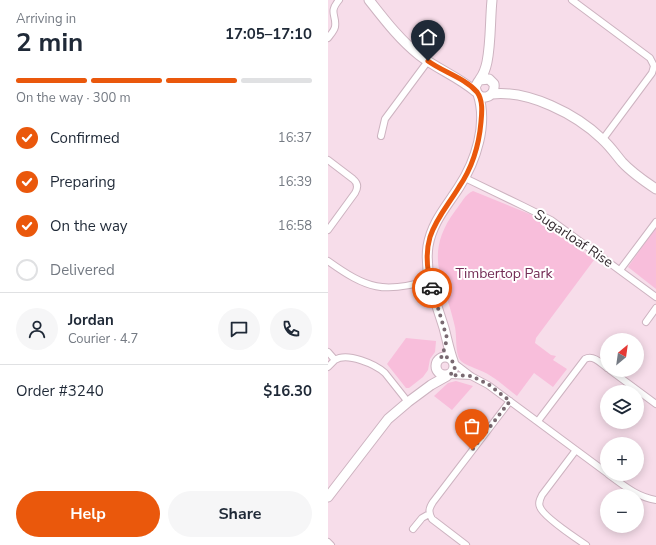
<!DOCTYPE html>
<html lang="en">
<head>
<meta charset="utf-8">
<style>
	:root { --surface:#fff; --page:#f6f6f7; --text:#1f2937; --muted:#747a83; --line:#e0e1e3; --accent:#ea580c }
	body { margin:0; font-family:"Nunito Sans",sans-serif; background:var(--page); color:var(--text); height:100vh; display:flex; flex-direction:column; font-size:15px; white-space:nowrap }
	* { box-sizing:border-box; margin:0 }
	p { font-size:13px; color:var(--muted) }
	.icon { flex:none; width:22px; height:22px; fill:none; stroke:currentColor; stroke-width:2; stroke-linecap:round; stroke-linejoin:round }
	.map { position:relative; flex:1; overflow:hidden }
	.side { display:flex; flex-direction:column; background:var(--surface); width:328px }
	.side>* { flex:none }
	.needle { width:26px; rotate:29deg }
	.buttons { position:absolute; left:272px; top:333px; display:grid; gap:8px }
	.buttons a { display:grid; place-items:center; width:44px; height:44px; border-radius:50%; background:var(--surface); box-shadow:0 2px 10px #0003; font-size:20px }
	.pin { position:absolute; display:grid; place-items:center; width:34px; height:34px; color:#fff; margin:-41px -17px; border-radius:50% 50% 50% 0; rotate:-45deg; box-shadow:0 0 4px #0007 }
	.pin .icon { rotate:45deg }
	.courier { position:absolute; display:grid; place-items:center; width:40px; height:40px; margin:-20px; border:3px solid #ea580c; border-radius:50%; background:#fff; color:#222; box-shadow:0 1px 5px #0007 }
	.headline em { font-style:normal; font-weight:700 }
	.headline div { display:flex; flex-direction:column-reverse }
	.headline { display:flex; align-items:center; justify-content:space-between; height:68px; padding:0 16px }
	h1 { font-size:26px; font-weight:700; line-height:30px }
	.bar { display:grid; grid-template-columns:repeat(4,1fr); gap:6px 4px; align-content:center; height:48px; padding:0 16px }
	.bar i { height:5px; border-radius:3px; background:var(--line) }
	.bar .on { background:var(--accent) }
	.bar p { grid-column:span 4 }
	.line { display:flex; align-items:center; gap:10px; padding:0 16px; border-top:1px solid var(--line) }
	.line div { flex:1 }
	.round { display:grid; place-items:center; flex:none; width:42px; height:42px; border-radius:21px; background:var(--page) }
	ol { padding:0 16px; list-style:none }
	li { display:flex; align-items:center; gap:12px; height:44px }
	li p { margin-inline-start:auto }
	li .icon { padding:4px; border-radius:50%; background:var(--accent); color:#fff; stroke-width:4 }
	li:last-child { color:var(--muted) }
	li i { width:22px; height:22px; border:2px solid var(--line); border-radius:50% }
	.primary-button { display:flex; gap:8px; margin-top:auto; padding:8px 16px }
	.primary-button a { flex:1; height:46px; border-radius:24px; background:var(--accent); color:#fff; font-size:16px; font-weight:700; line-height:46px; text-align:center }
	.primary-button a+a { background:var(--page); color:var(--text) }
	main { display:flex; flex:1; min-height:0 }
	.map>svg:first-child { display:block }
	.green { fill:#f8bedb }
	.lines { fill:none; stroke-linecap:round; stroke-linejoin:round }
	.street-casing { stroke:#cdb3c0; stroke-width:8 }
	.secondary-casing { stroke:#cdb3c0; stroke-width:11 }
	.street { stroke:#fff; stroke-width:6 }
	.secondary { stroke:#fff; stroke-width:9 }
	.done { stroke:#796971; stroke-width:4; stroke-dasharray:0 7.2 }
	.route { stroke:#ea580c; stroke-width:5 }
	.labels { text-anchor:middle; stroke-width:4; stroke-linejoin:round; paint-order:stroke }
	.street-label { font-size:14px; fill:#352b30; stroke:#fff }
	.park-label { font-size:14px; fill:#732c55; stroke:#fff }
</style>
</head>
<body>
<main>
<section class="side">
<div class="headline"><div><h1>2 min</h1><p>Arriving in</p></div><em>17:05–17:10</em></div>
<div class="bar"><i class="on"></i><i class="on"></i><i class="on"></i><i></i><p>On the way · 300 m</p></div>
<ol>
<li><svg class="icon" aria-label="check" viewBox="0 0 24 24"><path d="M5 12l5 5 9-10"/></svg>Confirmed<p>16:37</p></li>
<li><svg class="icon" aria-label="check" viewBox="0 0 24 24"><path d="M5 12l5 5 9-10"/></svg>Preparing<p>16:39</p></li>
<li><svg class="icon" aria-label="check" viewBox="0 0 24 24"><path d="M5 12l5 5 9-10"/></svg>On the way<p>16:58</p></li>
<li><i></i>Delivered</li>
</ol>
<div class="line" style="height:72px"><a class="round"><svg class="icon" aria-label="person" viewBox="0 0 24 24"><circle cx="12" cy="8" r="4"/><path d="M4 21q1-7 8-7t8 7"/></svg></a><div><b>Jordan</b><p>Courier · 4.7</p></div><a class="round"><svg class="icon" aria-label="chat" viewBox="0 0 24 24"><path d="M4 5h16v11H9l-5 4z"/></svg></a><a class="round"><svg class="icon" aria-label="phone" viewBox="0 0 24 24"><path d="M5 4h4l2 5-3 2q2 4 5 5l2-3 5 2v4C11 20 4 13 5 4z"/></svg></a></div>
<div class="line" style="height:52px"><div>Order #3240</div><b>$16.30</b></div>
<div class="primary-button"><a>Help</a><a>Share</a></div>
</section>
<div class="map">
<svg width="328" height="545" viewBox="0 0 328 545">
	<rect width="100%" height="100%" fill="#f7ddea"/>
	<path class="green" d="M145,191l64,26 57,43 -58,78 -1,5 16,12 5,1 -3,4 14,9 -14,18 -19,-14 -17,23c-12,-9 -24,-21 -38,-26 -6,-3 -15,-5 -19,-10 -5,-7 -3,-23 -5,-33 -10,-46 -33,-71 0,-116 6,-7 10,-17 18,-20z
		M328,227v62l-28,-22z
		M78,338l30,3 -1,11 -5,7 -2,11 -5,7 -14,11h-3l-19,-24z
		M128,381l17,5 -21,24 -18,-14 14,-13z"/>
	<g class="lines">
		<g class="street-casing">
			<path id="street" d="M244,0l78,58 4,8 -2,7 -49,66
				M0,38c3,-4 6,-7 7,-11 2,-12 -7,-14 4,-27
				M53,136l4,-17 43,-58
				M0,160l25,19c5,4 5,9 2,14l-27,37
				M137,178l58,28 28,14 105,77
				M0,261c39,28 56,33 102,19
				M292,270l36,-48
				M318,322l10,-14
				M0,352l7,8c12,-8 40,4 50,13l23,29
				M126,363l17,13 17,9 119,88
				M0,367l7,-7
				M282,370l46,34
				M122,375l21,1
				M210,421l47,-62c8,-4 15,3 22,9
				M248,450l-34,45c-2,4 -4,8 -2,12 3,9 37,32 46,38
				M280,474c15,11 29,23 48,26
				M85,529l9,-11 7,-4
				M0,542l3,3
				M138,545l-34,-26c-4,-7 -3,-11 1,-17l77,-101"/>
		</g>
		<g class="secondary-casing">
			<path id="secondary" d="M41,0c15,19 30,39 50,55 18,14 40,22 57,37
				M152,80l9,-1 5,5c2,14 -15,18 -18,6 -2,-5 2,-7 4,-11 3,-4 6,-12 7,-17 4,-20 3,-42 5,-62
				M164,94c37,-4 84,20 110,45 8,7 14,16 20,23 10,11 22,19 34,27
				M108 366a9 9 0 1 1 18 0a9 9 0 1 1-18 0Z
				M125,361c-4,-11 -6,-22 -9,-33 -8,-26 -20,-54 -16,-82 4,-24 19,-40 31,-59 17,-26 29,-63 19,-93
				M0,497l60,-78 20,-17 23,-17 16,-9"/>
		</g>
		<use href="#street" class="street"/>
		<use href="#secondary" class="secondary"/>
	</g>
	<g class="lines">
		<path class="done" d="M104,288l15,50 -2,9 -4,11 5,-1 5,2 4,7 -1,5 -4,4 21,1 17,8 22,17 -38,49"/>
		<path class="route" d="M100,61c15,11 37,17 49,31 6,8 5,20 4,30 -2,23 -9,46 -22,65 -10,17 -23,31 -29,50 -5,17 -3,34 2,51"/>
	</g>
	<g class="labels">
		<g class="street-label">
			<text transform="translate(246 238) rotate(34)" y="5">Sugarloaf Rise</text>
		</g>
		<g class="park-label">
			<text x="176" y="278">Timbertop Park</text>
		</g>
	</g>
</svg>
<div class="buttons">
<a><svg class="needle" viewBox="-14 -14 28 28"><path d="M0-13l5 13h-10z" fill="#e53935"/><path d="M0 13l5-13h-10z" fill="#747a83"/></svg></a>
<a><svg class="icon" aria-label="layers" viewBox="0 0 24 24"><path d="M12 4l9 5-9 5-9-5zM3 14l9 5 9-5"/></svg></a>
<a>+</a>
<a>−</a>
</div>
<div class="pin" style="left:144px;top:450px;background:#ea580c"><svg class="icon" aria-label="bag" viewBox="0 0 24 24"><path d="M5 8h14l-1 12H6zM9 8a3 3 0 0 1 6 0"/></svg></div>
<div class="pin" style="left:100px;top:61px;background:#1f2937"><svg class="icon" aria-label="home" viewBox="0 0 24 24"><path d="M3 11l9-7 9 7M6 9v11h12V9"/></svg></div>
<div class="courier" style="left:104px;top:288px"><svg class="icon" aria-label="car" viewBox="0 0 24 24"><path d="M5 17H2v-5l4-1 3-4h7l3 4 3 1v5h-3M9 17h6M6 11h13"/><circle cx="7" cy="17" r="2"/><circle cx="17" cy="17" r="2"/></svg></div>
</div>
</main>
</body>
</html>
